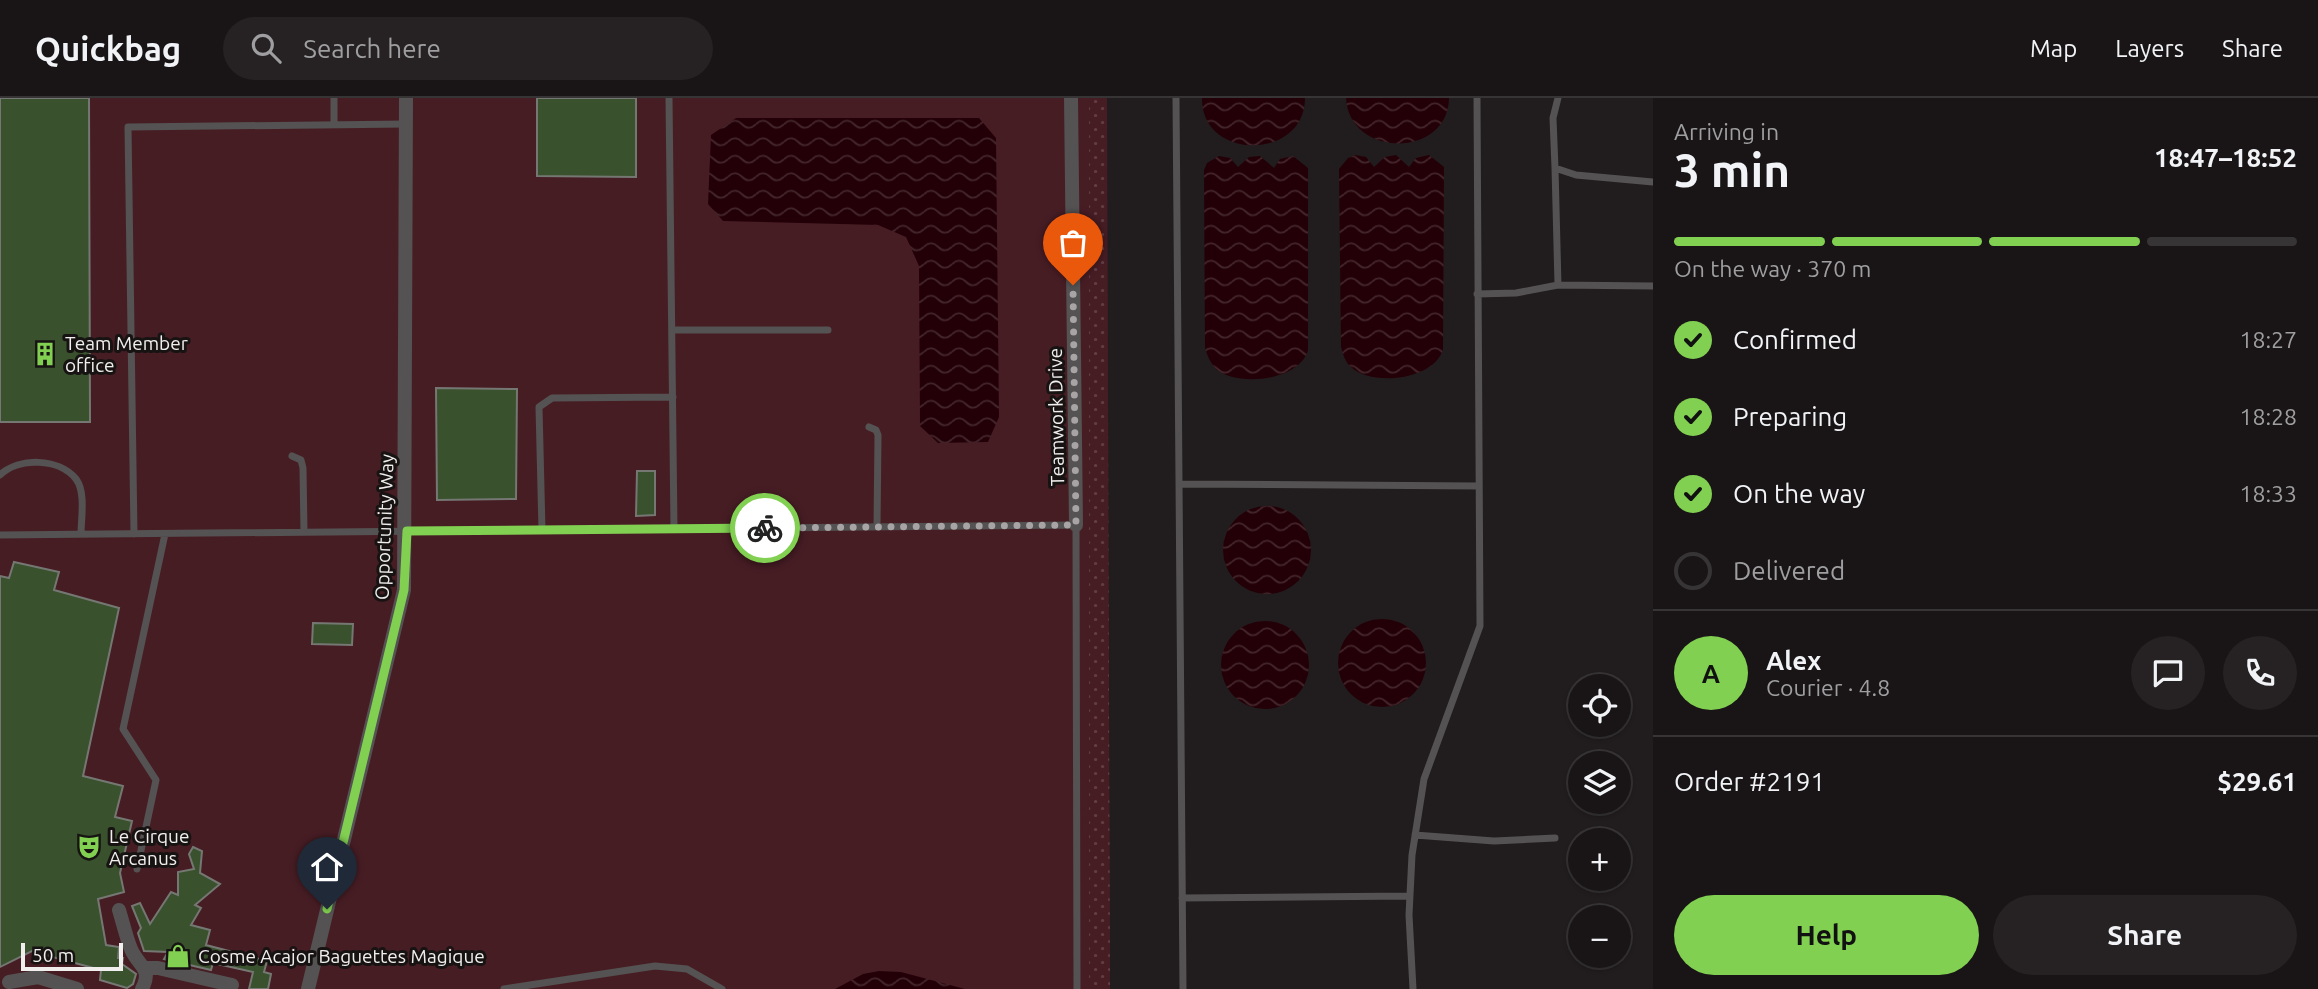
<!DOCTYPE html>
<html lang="en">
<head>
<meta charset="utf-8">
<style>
	:root { --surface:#191516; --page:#262223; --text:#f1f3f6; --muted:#9f9fa1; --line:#373435; --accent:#81d051 }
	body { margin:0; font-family:Ubuntu,sans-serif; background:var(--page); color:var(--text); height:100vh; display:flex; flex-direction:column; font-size:26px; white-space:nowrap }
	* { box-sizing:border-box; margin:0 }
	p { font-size:23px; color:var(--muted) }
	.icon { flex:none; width:38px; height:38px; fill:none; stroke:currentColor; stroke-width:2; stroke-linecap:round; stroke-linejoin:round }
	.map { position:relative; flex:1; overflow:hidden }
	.drawer { display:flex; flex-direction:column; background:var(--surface); width:665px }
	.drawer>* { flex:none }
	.controls { position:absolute; left:1568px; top:576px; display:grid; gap:14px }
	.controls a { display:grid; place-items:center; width:63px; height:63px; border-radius:50%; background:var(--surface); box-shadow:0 2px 5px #0004,0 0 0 2px var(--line); font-size:35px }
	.scale { position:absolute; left:21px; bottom:18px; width:102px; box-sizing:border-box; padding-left:7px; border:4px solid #f1eeee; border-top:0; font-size:19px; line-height:24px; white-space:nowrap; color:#f1eeee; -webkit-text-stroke:5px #171313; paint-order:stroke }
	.pin { position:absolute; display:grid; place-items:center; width:60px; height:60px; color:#fff; margin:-72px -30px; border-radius:50% 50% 50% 0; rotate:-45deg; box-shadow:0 0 7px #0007 }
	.pin .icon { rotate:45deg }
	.courier { position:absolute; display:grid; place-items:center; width:70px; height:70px; margin:-35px; border:5px solid #81d051; border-radius:50%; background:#fff; color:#222; box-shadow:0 2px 9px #0007 }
	.overview em { font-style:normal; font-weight:700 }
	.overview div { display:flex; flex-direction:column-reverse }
	.overview { display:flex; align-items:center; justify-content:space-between; height:119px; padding:0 21px }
	h1 { font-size:46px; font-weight:700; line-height:52px }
	.bar { display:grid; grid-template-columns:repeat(4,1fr); gap:10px 7px; align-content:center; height:84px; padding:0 21px }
	.bar i { height:9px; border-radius:5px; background:var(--line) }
	.bar .current { background:var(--accent) }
	.bar p { grid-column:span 4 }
	.line { display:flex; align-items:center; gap:18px; padding:0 21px; border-top:2px solid var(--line) }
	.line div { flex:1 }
	.round { display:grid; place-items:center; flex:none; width:74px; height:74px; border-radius:37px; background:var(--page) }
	ol { padding:0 21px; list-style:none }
	li { display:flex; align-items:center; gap:21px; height:77px }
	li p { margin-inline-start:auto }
	li .icon { padding:7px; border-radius:50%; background:var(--accent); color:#111; stroke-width:4 }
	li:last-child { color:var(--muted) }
	li i { width:38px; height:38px; border:4px solid var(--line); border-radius:50% }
	.cta { display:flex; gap:14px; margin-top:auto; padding:14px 21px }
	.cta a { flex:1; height:80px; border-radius:42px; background:var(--accent); color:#111; font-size:28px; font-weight:700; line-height:80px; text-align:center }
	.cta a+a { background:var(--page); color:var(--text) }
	header { display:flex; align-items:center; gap:42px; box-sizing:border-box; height:98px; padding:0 35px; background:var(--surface); border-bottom:2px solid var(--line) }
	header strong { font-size:33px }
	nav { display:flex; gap:38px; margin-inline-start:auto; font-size:24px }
	.search { width:490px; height:63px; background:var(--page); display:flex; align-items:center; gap:18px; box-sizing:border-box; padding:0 24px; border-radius:38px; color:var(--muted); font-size:26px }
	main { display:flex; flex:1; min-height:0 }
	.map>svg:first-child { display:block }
	.park { fill:#471d24 }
	.garden { fill:url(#garden-dots) }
	.water { fill:url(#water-waves) }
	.building { fill:#39512c; stroke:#757773; stroke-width:2 }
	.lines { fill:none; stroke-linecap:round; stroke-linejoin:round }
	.lane { stroke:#545252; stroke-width:7 }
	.street { stroke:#545252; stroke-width:14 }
	.done { stroke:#a8a4a5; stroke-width:7; stroke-dasharray:0 12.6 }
	.route { stroke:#81d051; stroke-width:9 }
	.labels { text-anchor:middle; stroke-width:6; stroke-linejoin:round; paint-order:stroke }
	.poi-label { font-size:19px; fill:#f1eeee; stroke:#171313; text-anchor:start }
	.street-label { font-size:19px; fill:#f1eeee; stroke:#171313 }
</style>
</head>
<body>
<header>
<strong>Quickbag</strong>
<div class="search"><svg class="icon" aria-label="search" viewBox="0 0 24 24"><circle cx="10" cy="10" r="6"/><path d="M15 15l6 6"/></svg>Search here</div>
<nav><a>Map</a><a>Layers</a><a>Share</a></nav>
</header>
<main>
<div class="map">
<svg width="1653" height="891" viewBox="0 0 1653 891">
	<defs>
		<pattern id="garden-dots" width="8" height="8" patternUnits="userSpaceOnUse" patternTransform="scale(1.75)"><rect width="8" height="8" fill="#471d24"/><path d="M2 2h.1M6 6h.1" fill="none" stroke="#623e44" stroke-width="1.8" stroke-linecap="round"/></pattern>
		<pattern id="water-waves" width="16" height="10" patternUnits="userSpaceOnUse" patternTransform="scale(1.75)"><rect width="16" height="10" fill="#230007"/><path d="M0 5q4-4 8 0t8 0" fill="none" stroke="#43262b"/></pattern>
	</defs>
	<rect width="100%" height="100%" fill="#211c1d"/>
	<path class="park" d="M0,0h1106l4,891h-1110z"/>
	<path class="garden" d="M1089,0h18l3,891h-21z"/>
	<path class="water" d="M1202,0h103c0,63 -104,63 -103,0z
		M1346,0h103c-1,61 -100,60 -103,0z
		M736,20h243l17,20 3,279 -11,25 -50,1 -18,-17 -1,-160 -13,-29 -28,-12 -155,-4 -15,-17 3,-69z
		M1355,57l11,2 8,10 11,-10 11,-2 13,12 7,-9 13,-3 15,12 -1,182c-8,31 -71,38 -92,18 -6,-5 -8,-13 -10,-20l-2,-178 9,-11z
		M1219,58l11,2 8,9 11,-10 11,-1 14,12 6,-9 13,-3 15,12v182c-8,31 -72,38 -93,18 -5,-6 -8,-13 -10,-20l-1,-178 3,-7z
		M1223 452a44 44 0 1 1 88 0a44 44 0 1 1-88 0Z
		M1338 565a44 44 0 1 1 88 0a44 44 0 1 1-88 0Z
		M1221 567a44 44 0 1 1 88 0a44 44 0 1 1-88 0Z
		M879,873l22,1 64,17h-130l28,-15z"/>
	<path class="building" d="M0,0h89l1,324h-90z
		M537,0h99v79l-99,-1z
		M436,290l81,1 -1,110 -79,1z
		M637,373h18v44l-19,1z
		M14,464l45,10 -5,18 65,18 -36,168 40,10 -8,31 17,4 -12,52 4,19 -26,7 8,46 13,2 -1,11h5l-1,6 14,10 -3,10 -6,4 -27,-8 1,-10 -52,-14 -6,-5h-11l-32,16v-391l9,2z
		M313,525l40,1 -1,21 -40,-1z
		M193,749l9,4 -2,22 20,11 -25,21 6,3 -10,17 19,5 -4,15 61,16 -3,11 7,2 -3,15h-19l4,-17 -40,-9 -2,7 -47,-11 4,-7 -24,-1 -6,-18 3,-5 -9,-22 8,-3 10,21 21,-32 7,3v-23l16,-3 -5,-15z"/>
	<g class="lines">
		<path class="lane" d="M334,0v27
			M669,0l5,431
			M1176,0l7,891
			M1558,0l-5,20 2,50 21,7 77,7
			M1555,70l3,117 95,1
			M1477,196l39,-1 42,-8
			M672,232h156
			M869,329l7,3 2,5 -1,92
			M292,358l9,4 2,8 1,64
			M0,377c19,-18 59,-17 76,4 10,13 5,40 5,55
			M1179,386l300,2
			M542,432l-3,-123 13,-9 121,-1
			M134,436l-6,-407 278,-3
			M0,437l1076,-10 1,464
			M1415,737l79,6 61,-3
			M137,771l19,-89 -33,-51 42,-195
			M1182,800l228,-2
			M504,891l151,-23 32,3 35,20
			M1413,891l-4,-74 3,-60 12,-76 56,-153 -3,-528"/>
		<path class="street" d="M1071,0l5,427
			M119,812c4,13 7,27 12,39 7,17 22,19 11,40
			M146,870h12l74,17
			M9,884l29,-5 39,12
			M308,891l96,-399 2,-492"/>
	</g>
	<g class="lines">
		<path class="done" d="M765,430l311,-3 -3,-240"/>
		<path class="route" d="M327,811l77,-319 3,-59 358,-3"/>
	</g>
	<defs>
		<g id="building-bare" transform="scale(1.89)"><path d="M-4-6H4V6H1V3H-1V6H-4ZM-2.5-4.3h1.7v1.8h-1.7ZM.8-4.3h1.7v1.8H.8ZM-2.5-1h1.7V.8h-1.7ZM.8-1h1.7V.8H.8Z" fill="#81d051" stroke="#171313" stroke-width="2.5" paint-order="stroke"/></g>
		<g id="theatre-bare" transform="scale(1.89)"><path d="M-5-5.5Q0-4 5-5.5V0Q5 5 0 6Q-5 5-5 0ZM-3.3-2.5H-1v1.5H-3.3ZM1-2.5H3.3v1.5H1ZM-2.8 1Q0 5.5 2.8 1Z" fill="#81d051" stroke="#171313" stroke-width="2.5" paint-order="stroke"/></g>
		<g id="shop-bare" transform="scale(1.89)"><path d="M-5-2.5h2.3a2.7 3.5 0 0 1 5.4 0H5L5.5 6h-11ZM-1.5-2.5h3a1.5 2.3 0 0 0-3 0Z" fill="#81d051" stroke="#171313" stroke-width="2.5" paint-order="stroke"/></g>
	</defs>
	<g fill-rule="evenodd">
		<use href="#building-bare" x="45" y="256"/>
		<use href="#theatre-bare" x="89" y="749"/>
		<use href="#shop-bare" x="178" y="858"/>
	</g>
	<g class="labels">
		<g class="poi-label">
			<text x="65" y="252">Team Member<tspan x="65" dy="22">office</tspan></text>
			<text x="109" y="745">Le Cirque<tspan x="109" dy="22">Arcanus</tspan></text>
			<text x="198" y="865">Cosme Acajor Baguettes Magique</text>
		</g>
		<g class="street-label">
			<text transform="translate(1056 319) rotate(-91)" y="7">Teamwork Drive</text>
			<text transform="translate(384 429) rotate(-88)" y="7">Opportunity Way</text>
		</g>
	</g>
</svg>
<div class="controls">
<a><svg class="icon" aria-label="locate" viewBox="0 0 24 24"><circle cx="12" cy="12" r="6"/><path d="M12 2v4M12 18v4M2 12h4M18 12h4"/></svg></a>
<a><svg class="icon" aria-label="layers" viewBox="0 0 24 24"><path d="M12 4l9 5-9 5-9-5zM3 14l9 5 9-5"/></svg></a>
<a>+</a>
<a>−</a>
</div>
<div class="scale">50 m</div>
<div class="pin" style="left:1073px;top:187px;background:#ea580c"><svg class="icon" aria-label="bag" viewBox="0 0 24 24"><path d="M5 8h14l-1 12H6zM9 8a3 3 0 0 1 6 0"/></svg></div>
<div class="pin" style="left:327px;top:811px;background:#1f2937"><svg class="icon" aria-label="home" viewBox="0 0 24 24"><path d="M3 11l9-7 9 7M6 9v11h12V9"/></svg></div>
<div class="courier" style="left:765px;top:430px"><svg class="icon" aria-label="bike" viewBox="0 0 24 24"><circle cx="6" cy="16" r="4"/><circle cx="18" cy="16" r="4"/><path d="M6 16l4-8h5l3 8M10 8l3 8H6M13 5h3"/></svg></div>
</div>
<section class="drawer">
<div class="overview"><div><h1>3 min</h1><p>Arriving in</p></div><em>18:47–18:52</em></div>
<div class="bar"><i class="current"></i><i class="current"></i><i class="current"></i><i></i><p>On the way · 370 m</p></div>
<ol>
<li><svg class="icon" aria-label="check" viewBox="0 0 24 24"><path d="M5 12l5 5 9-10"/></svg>Confirmed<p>18:27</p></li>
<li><svg class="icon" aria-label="check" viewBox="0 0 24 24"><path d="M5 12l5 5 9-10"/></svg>Preparing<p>18:28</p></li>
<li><svg class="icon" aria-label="check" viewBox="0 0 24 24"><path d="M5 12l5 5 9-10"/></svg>On the way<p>18:33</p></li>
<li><i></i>Delivered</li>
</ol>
<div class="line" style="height:126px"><b class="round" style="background:var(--accent);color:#111">A</b><div><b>Alex</b><p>Courier · 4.8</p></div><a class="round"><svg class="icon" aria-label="chat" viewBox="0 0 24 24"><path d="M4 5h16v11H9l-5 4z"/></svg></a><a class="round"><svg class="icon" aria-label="phone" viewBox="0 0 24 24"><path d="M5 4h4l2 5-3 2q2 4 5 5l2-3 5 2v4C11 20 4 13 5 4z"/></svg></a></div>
<div class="line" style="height:91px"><div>Order #2191</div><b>$29.61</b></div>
<div class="cta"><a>Help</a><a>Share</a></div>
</section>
</main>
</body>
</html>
